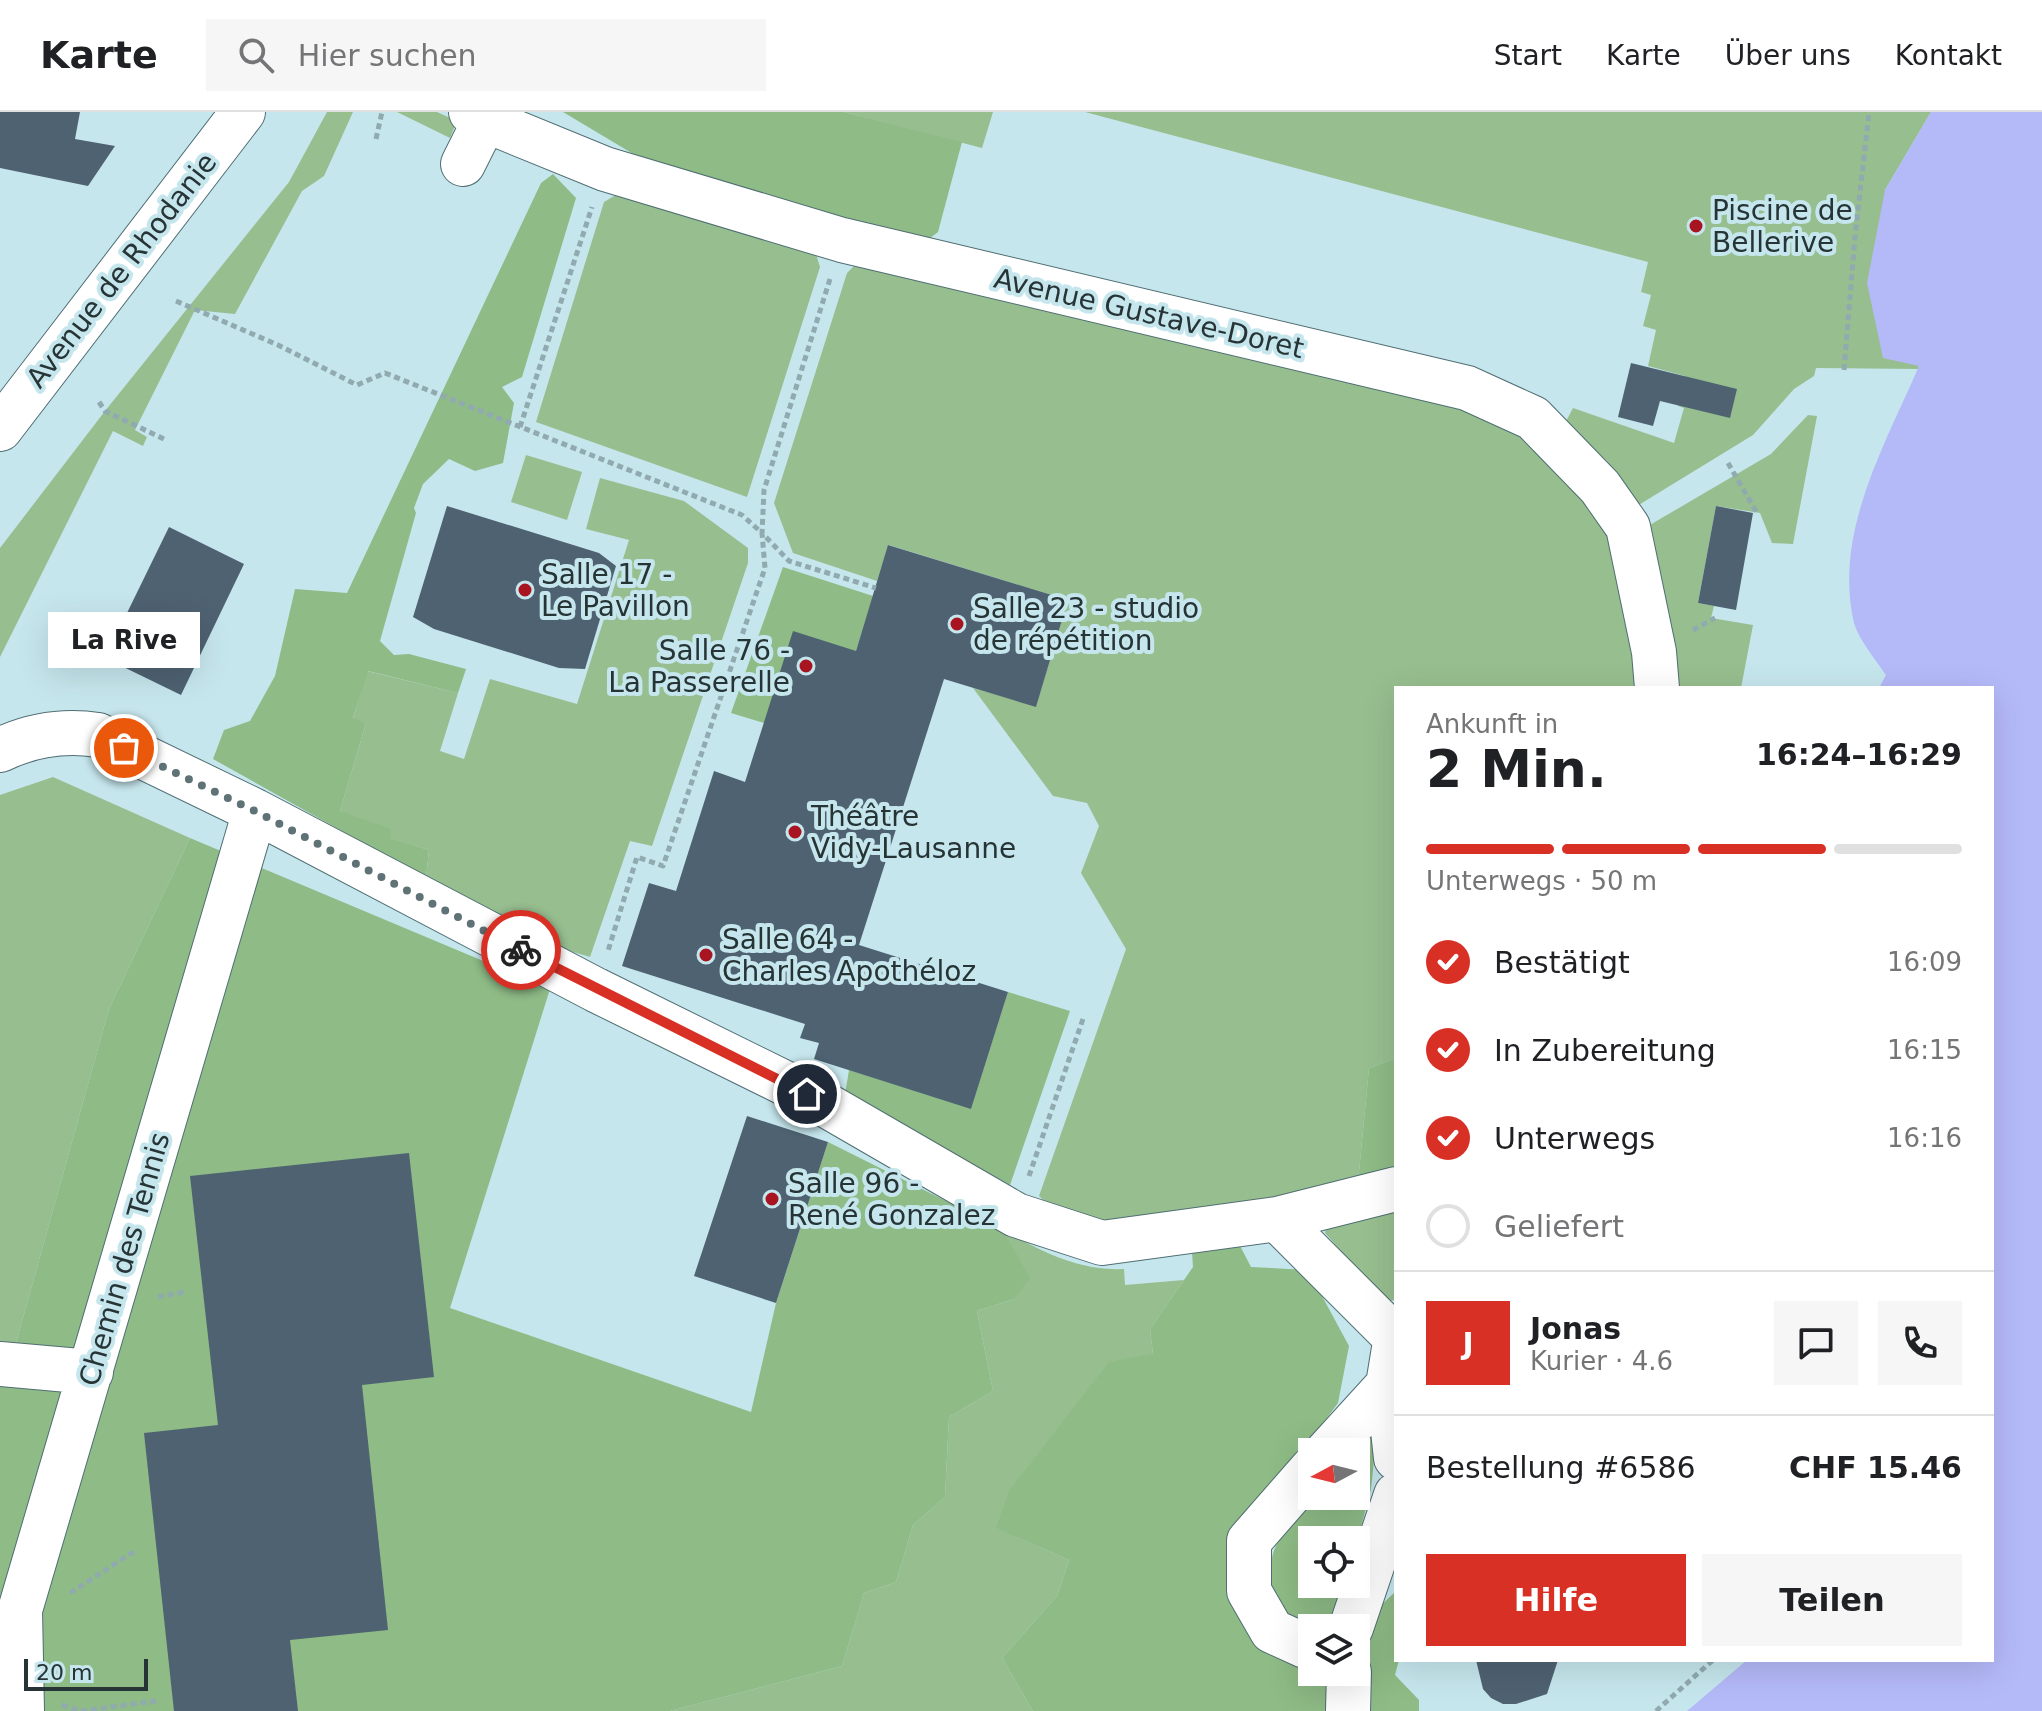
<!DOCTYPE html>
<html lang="de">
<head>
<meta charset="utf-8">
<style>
	:root { --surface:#fff; --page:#f6f6f6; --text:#202124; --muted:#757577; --line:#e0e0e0; --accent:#d93025 }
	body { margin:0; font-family:"DejaVu Sans",sans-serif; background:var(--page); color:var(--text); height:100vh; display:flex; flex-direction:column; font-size:30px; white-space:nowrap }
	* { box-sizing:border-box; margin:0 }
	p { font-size:26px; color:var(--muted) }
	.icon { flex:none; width:44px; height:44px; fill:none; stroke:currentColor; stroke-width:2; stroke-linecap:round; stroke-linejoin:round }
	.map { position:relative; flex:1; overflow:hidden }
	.side { position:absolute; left:1394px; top:574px; width:600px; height:976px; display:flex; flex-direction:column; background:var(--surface); border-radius:0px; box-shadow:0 8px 32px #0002 }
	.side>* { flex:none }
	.needle { width:52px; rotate:263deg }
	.controls { position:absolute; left:1298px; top:1326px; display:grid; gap:16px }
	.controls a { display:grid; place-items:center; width:72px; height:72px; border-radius:0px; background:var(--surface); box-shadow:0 8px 32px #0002; font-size:40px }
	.scale { position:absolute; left:24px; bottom:20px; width:124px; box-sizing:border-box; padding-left:8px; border:4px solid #273436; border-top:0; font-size:22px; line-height:28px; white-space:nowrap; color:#273436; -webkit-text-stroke:6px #c6e6ed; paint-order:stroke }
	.pin { position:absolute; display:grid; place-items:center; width:68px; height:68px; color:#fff; margin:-34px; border:4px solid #fff; border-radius:50%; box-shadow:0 2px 8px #0007 }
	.courier { position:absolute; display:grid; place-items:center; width:80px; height:80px; margin:-40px; border:6px solid #d93025; border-radius:50%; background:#fff; color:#222; box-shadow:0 2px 10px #0007 }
	.bubble { position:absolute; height:56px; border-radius:0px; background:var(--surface); box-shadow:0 8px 32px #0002; font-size:26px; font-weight:800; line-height:56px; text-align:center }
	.headline em { font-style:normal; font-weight:800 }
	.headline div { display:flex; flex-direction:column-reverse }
	.headline { display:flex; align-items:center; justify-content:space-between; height:136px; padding:0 32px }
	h1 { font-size:52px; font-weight:800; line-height:60px }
	.bar { display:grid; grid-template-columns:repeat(4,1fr); gap:12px 8px; align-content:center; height:96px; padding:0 32px }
	.bar i { height:10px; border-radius:6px; background:var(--line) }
	.bar .selected { background:var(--accent) }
	.bar p { grid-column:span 4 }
	.line { display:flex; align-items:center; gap:20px; padding:0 32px; border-top:2px solid var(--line) }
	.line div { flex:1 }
	.round { display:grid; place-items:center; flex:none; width:84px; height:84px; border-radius:0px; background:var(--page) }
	ol { padding:0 32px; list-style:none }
	li { display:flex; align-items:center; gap:24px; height:88px }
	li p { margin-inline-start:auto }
	li .icon { padding:8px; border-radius:50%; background:var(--accent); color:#fff; stroke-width:4 }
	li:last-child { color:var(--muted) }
	li i { width:44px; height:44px; border:4px solid var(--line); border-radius:50% }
	.cta { display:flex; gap:16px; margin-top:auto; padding:16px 32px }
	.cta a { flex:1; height:92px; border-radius:0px; background:var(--accent); color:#fff; font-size:32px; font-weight:800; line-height:92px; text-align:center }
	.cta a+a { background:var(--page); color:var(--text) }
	header { display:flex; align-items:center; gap:48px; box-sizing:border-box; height:112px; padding:0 40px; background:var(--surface); border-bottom:2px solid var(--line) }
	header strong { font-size:38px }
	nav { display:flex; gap:44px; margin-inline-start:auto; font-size:28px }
	.search { width:560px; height:72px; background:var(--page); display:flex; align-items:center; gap:20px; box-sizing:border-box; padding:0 28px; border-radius:0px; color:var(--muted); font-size:30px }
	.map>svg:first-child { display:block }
	.green { fill:#97be8f }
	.forest { fill:#8ebb86 }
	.water { fill:#b4b9f8 }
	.building { fill:#4f6272 }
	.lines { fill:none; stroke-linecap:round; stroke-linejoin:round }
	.street-casing { stroke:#506e73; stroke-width:46 }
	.secondary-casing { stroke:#506e73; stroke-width:46 }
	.path { stroke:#90aaaf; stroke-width:5; stroke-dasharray:6 4; stroke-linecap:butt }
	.street { stroke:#fff; stroke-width:44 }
	.secondary { stroke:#fff; stroke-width:44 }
	.done { stroke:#5f7276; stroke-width:8; stroke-dasharray:0 14.4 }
	.route { stroke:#d93025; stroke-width:10 }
	.poi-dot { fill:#a91421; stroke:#c6e6ed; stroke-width:3 }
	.labels { text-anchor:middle; stroke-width:8; stroke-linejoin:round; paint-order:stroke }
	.poi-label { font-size:28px; fill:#273436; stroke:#c6e6ed; text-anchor:start }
	.street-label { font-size:28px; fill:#273436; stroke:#c6e6ed }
</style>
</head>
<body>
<header>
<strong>Karte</strong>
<div class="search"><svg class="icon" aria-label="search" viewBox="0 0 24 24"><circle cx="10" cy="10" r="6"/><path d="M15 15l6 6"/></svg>Hier suchen</div>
<nav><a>Start</a><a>Karte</a><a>Über uns</a><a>Kontakt</a></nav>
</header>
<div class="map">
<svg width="2042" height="1599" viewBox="0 0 2042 1599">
	<rect width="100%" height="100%" fill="#c6e6ed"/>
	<path class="green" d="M327,0h26l-29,64 -22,15 -67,123 -40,-4 -60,120 12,7 -4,9 -30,-15 -113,226v-109l105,-137 184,-229z
		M397,0h40l20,9 -7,17z
		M844,0h149l-11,36z
		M1085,0h846l-46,78 34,175 -1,4 -102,-1 -2,8 -20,13 -41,46 -116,71 -30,-45 -43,-36 9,-17 101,35 10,-35 -6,-2 7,-30 -37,-10 8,-36 -13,-4 8,-31 -10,-3 7,-30z
		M624,78l189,54 7,23 -73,230 -211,-75 68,-220z
		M861,147l603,143 67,26 87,111 23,149h-245v370l-27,10 -11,114 -256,50 -38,-12 -25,-24 87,-247 -45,-76 18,-47 -12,-23 -34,-7 -80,-108 63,18 32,-106 -179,-55 -12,36 -84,-28 -19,-50 73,-230z
		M1808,303l9,1 -24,128 -21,-1 -12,-30 -44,-7 -18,97 16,3 -3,12 42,7 -12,63h-72l-26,-159 128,-75z
		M526,343l56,17 -15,48 -56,-18z
		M600,366l84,23 64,47v15l-96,283 -22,-5 -40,116 -20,-6 -144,-73 3,-28 -40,-12 -49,-27 26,-88 -13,-4 14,-48 91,22 -18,58 24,8 26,-80 87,25 52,-164 -43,-11z
		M53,665l137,61 -81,171 -95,341h-14v-555z
		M1396,1087v101l-11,1 -60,-68 2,-12z
		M1002,1117c38,22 77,42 122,40l1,16 59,-5 -34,49 3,25 -156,174 72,32 -12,36 -55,62 31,53h-363l172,-45 22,-73 32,-11 17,-57 32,-28 4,-80 44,-26 -16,-80 37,-12z"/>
	<path class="forest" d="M563,0h281l118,30 -24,90 -12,9h-15l-271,-83z
		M553,62l23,24 -54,179 -20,10 12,16 -11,60 -28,8 -26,-12 -26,25 -9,24 2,5 -36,128 14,14 15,-1 57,15 -8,24 -90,-22 -15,47 13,5 -26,88 51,18 -1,9 39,12 -3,28 -213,-119 11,-29 26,-9 25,-45 20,-87 52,4 194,-410z
		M783,455l90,29 -17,55 -92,72 -33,-10z
		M190,726l360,151 -100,319 301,104 25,-109 52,-161 174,87 28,49 -16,21 -37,12 16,80 -44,26 -4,80 -32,28 -17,57 -32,11 -22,73 -172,45h-670v-361h14l95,-341z
		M1008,880l62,19 -60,174 -165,-91 4,-24 122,38z
		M1396,946v125l-38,-1 11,-114z
		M1236,1126l15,29 57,3 41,76 -11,57 -97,131 -14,54 39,63 46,15v6h44v-43l40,-38v69h3l-4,15 24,25v11h-386l-31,-53 55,-62 12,-36 -73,-32 13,-37 100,-129 44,-8 -3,-25 43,-62 -1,-15z
		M1378,1310l-7,67 -15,57v-6h-44v44h33c-13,50 -29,41 -70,25 -13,-61 2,-68 38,-113h43v-44z"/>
	<path class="water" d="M1931,0h111v1599h-355l60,-51h245v-972h-113l7,-13c-10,-15 -27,-35 -32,-52 -21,-90 31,-178 65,-257l-36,-8 -16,-75 18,-93z"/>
	<path class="building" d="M0,0h80l-5,27 40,7 -27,40 -88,-18z
		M1631,251l106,26 -7,29 -70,-17 -7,25 -35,-9z
		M447,394l152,47 17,13 -31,103 -26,-1 -125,-39 -21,-12z
		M1716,394l37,7 -17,97 -38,-7z
		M169,415l75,37 -63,131 -76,-37z
		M888,433l180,55 -32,107 -92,-28 -85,266 149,47 -37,117 -157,-50 5,-16 -19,-5 5,-14 -183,-58 27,-83 27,8 38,-120 31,11 48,-151 63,20z
		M747,1004l81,26 -52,161 -82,-27z
		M409,1041l25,224 -72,8 26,245 -98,10 8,71h-124l-30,-278 74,-8 -28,-249z
		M1476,1548h82l-11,34 -31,10h-13l-12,-6 -8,-9z"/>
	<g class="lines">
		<g class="street-casing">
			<path id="street" d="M471,0l14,8 120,49 237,71 625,148 66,30 67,69 28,40 26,125 3,36
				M463,52l22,-44
				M0,638c31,-15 64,-20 98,-15l157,76 341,179 211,104 209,121 86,28 175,-24 119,-30
				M1277,1107l118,118
				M1396,1224l-8,49 8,73
				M0,1252l91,8
				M1327,1340l61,-67
				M1312,1357l-63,72v50l23,40 33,15 7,-2
				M1351,1516l45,-133
				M22,1599l-2,-101 235,-799
				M1348,1599l1,-39"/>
		</g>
		<g class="secondary-casing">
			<path id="secondary" d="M0,317l243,-317"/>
		</g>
		<path class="path" d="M376,27l6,-27
			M830,167l-66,211 -2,43 27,28 87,27
			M176,189l102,44 79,40 28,-12 357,142 20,18 3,35 -102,298 -26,-9 -29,94
			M1844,258l11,-133 14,-125
			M99,290l6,9 59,28
			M520,315l72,-220
			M1728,351l29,50
			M1693,518l22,-12
			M1029,1064l55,-160
			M158,1185l26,-5
			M70,1481l65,-42
			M62,1593l19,6
			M81,1599l75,-10
			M1656,1599l57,-51"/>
		<use href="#street" class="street"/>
		<use href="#secondary" class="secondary"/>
	</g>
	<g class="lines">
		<path class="done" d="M124,636l131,63 266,139"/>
		<path class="route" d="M521,838l286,144"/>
	</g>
	<g class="poi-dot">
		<circle cx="1696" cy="114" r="8"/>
		<circle cx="525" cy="478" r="8"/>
		<circle cx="957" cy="512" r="8"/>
		<circle cx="806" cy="554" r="8"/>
		<circle cx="795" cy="720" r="8"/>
		<circle cx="706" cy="843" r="8"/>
		<circle cx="772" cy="1087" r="8"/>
	</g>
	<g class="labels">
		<g class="poi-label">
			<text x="1712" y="108">Piscine de<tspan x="1712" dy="32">Bellerive</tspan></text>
			<text x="541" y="472">Salle 17 -<tspan x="541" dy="32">Le Pavillon</tspan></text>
			<text x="973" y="506">Salle 23 - studio<tspan x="973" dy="32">de répétition</tspan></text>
			<text x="790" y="548" text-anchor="end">Salle 76 -<tspan x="790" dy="32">La Passerelle</tspan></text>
			<text x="811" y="714">Théâtre<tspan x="811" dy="32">Vidy-Lausanne</tspan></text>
			<text x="722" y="837">Salle 64 -<tspan x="722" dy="32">Charles Apothéloz</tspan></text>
			<text x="788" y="1081">Salle 96 -<tspan x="788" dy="32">René Gonzalez</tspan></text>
		</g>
		<g class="street-label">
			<text transform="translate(121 158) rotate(-52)" y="10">Avenue de Rhodanie</text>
			<text transform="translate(1149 201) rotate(13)" y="10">Avenue Gustave-Doret</text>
			<text transform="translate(124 1147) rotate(-74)" y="10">Chemin des Tennis</text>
		</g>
	</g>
</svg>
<div class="controls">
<a><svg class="needle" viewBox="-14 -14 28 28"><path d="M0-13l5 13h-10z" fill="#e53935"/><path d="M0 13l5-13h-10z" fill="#757577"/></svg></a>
<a><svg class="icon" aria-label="locate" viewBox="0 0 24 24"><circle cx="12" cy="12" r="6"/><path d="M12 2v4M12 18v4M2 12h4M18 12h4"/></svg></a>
<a><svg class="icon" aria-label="layers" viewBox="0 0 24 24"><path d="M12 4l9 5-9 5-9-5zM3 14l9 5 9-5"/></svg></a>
</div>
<div class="scale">20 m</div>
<div class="pin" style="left:124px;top:636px;background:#ea580c"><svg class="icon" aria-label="bag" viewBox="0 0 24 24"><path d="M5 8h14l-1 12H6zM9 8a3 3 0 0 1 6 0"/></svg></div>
<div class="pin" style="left:807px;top:982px;background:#1f2937"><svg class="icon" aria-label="home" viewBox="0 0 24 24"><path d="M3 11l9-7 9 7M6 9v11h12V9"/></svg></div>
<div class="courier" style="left:521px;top:838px"><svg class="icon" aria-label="bike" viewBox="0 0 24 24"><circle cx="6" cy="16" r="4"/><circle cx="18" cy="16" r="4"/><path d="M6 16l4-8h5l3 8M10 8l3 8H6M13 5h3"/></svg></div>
<div class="bubble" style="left:48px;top:500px;width:152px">La Rive</div>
<section class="side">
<div class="headline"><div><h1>2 Min.</h1><p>Ankunft in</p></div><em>16:24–16:29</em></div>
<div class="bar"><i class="selected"></i><i class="selected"></i><i class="selected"></i><i></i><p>Unterwegs · 50 m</p></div>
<ol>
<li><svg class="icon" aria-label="check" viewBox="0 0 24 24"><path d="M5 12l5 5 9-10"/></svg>Bestätigt<p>16:09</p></li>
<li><svg class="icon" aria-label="check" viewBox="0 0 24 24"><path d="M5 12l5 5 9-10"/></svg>In Zubereitung<p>16:15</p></li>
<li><svg class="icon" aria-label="check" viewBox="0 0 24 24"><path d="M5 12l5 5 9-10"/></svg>Unterwegs<p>16:16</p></li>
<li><i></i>Geliefert</li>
</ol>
<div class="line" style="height:144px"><b class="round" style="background:var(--accent);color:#fff">J</b><div><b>Jonas</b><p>Kurier · 4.6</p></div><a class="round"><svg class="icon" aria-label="chat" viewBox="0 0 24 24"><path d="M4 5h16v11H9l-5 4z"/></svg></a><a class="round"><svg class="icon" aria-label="phone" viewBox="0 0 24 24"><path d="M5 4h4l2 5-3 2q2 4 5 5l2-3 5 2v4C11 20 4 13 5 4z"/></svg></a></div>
<div class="line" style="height:104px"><div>Bestellung #6586</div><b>CHF 15.46</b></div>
<div class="cta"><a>Hilfe</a><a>Teilen</a></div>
</section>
</div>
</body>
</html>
